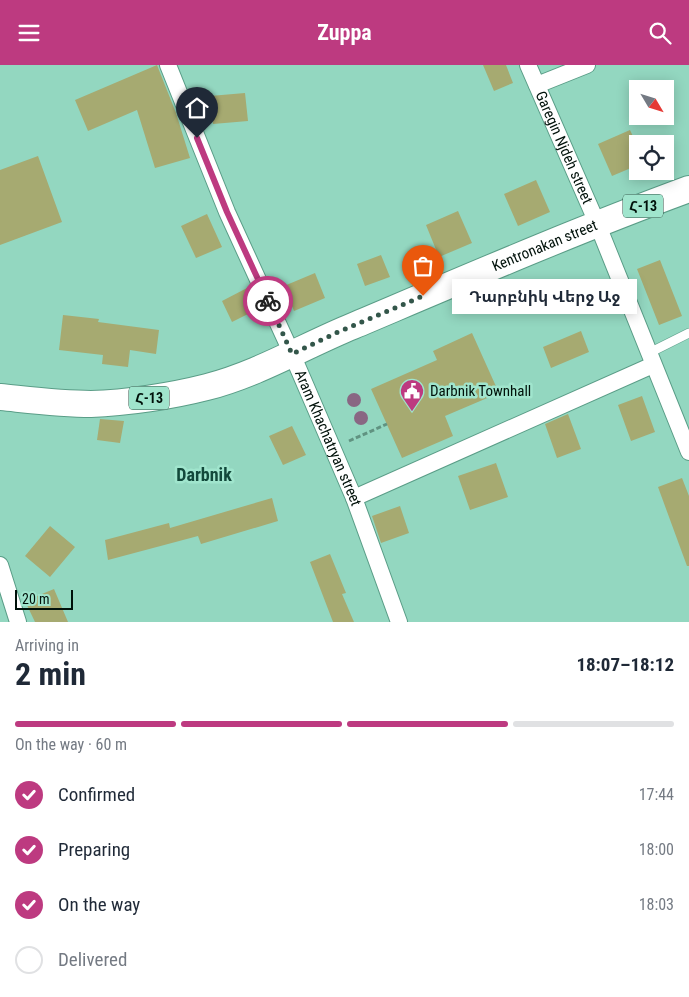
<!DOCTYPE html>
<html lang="en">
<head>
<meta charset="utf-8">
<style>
	:root { --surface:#fff; --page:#f2f2f3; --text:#1f2937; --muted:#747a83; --line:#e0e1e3; --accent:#bd3a80 }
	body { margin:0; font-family:"Roboto Condensed","Noto Sans Armenian",sans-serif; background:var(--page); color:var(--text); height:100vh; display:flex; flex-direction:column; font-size:19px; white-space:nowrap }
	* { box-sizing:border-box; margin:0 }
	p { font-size:16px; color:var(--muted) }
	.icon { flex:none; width:28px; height:28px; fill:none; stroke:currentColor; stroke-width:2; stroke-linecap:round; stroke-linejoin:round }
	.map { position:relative; height:557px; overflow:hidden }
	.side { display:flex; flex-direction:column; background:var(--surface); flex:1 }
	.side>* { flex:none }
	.needle { width:32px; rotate:128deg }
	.buttons { position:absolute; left:629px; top:15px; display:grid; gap:10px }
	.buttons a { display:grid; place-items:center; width:45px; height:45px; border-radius:0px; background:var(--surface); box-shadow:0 2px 12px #0003; font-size:25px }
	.scale { position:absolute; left:15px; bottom:12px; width:58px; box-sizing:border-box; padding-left:5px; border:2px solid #00110a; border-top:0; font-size:14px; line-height:18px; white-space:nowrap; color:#00110a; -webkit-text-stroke:4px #a0e5cd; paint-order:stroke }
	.pin { position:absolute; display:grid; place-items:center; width:42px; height:42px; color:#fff; margin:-51px -21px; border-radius:50% 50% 50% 0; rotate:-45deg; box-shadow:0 0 5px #0007 }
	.pin .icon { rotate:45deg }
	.courier { position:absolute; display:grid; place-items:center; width:50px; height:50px; margin:-25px; border:4px solid #bd3a80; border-radius:50%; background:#fff; color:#222; box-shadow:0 1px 6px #0007 }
	.bubble { position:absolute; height:35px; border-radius:0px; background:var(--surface); box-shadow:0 2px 12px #0003; font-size:16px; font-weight:700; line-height:35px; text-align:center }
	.summary em { font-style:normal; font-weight:700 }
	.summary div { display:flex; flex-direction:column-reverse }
	.summary { display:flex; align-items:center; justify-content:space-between; height:85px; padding:0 15px }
	h1 { font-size:32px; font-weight:700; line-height:38px }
	.bar { display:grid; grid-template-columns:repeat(4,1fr); gap:8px 5px; align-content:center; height:60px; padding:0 15px }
	.bar i { height:6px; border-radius:4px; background:var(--line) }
	.bar .active { background:var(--accent) }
	.bar p { grid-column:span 4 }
	ol { padding:0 15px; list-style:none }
	li { display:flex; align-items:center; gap:15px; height:55px }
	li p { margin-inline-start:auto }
	li .icon { padding:5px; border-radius:50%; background:var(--accent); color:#fff; stroke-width:4 }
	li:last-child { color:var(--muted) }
	li i { width:28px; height:28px; border:2px solid var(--line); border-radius:50% }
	header { display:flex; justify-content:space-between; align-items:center; height:65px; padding:0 15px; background:var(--accent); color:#fff; font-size:22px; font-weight:700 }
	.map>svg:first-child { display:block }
	.building { fill:#a6aa71 }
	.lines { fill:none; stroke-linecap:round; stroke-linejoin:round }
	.service-casing { stroke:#5a9d87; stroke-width:10 }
	.minor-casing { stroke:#5a9d87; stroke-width:18 }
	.primary-casing { stroke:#5a9d87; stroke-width:28 }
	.path { stroke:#609381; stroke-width:3; stroke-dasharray:5 2.5; stroke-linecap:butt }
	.service { stroke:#fff; stroke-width:9 }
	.minor { stroke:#fff; stroke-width:16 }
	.primary { stroke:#fff; stroke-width:26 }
	.tree { fill:#896783 }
	.done { stroke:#33564a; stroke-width:5; stroke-dasharray:0 9 }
	.route { stroke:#bd3a80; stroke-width:6 }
	.labels { text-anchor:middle; stroke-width:5; stroke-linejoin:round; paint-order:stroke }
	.shield { fill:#a0e5cd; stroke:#305144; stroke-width:1 }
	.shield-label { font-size:14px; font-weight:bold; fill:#00110a }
	.street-label { font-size:15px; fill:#00110a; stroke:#a0e5cd }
	.poi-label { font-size:15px; fill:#00110a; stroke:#a0e5cd; text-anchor:start }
	.quarter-label { font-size:18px; font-weight:bold; fill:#12483a; stroke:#a0e5cd }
</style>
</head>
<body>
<header><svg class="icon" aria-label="menu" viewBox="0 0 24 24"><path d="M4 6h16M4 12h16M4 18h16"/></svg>Zuppa<svg class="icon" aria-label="search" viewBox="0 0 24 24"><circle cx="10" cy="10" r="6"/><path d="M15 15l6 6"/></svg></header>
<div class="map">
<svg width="689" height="557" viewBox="0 0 689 557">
	<rect width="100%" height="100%" fill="#93d7c0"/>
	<path class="building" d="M157,0l19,48 14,45 -35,10 -18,-58 -49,21 -13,-31z
		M483,0h23l7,18 -19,8z
		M245,28l3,28 -35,3 -3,-28z
		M630,65l8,17v18l-26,11 -14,-32z
		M38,91l24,66 -62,23v-75z
		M536,115l14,32 -32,14 -14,-32z
		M458,146l14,32 -33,14 -13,-32z
		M207,149l15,33 -26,11 -15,-32z
		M381,190l9,22 -25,9 -8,-22z
		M660,195l22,56 -23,9 -22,-56z
		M315,208l10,25 -31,13 -10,-25z
		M247,223l11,21 -26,13 -10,-21z
		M63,250l36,4 -1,3 61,8 -3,24 -26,-4 -2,17 -26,-3 1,-9 -44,-5z
		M581,266l8,21 -38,16 -8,-21z
		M472,268l27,60 -54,23 8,20 -51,22 -31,-69 66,-29 -4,-9z
		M642,331l13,36 -24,9 -13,-36z
		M568,349l13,35 -24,9 -12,-34z
		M100,354l24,2 -4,22 -23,-3z
		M292,361l14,29 -23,10 -14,-29z
		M496,398l12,34 -38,13 -12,-34z
		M682,413l7,18v70h-2l-29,-79z
		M272,433l6,23 -77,23 -3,-8 -90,24 -3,-20 64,-17 1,5z
		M400,441l9,27 -28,10 -9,-27z
		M50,461l25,21 -25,30 -25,-21z
		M330,489l16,39 -4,1 12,28h-21l-23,-60z
		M54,524l14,33h-33l-10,-21z"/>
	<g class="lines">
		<g class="service-casing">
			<path id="service" d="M649,288l40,-20"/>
		</g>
		<g class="minor-casing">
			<g id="minor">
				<path id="s1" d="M168,0l59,147 65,142 62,144 45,124"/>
				<path id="s2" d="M528,0l69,158 92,229"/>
				<path d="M537,20l50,-20"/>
				<path d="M354,433l299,-133"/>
				<path d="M0,500l18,57"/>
			</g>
		</g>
		<g class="primary-casing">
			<g id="primary">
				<path id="s3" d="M0,332c30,3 61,7 91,7 35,-1 81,-8 116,-17 51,-13 97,-41 146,-61 111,-47 222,-95 336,-137"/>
			</g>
		</g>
		<path class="path" d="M349,376l38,-17"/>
		<use href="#service" class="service"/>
		<use href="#minor" class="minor"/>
		<use href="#primary" class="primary"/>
	</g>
	<g class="tree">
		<circle cx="354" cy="335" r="7"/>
		<circle cx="361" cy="353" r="7"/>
	</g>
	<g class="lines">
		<path class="done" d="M268,236l24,53 44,-21 87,-37"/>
		<path class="route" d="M197,73l30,74 41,89"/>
	</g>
	<defs>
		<g id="civic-pin" transform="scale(1.25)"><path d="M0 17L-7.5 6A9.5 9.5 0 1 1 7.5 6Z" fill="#bd3a80" stroke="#a0e5cd"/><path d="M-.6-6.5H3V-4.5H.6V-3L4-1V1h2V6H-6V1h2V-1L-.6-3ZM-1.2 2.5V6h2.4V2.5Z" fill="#fff"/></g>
	</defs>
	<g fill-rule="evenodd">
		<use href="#civic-pin" x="412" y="326"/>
	</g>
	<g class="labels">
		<g class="shield">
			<rect x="623" y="129.5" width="40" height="23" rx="4"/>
			<rect x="129" y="321.5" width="40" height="23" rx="4"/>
		</g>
		<g class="shield-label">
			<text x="643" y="146">Հ-13</text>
			<text x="149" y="338">Հ-13</text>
		</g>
		<g class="street-label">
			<text dy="5" stroke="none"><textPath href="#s2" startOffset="90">Garegin Njdeh street</textPath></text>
			<text dy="5" stroke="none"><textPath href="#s3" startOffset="575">Kentronakan street</textPath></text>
			<text dy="5" stroke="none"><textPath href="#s1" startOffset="406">Aram Khachatryan street</textPath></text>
		</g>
		<g class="poi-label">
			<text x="430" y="331">Darbnik Townhall</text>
		</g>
		<g class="quarter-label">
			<text x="204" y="416">Darbnik</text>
		</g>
	</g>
</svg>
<div class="buttons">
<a><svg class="needle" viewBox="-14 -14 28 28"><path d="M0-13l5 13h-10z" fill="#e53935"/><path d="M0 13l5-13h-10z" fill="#747a83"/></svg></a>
<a><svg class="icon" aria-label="locate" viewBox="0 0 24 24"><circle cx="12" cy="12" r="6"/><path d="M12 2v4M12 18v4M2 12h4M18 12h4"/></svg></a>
</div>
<div class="scale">20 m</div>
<div class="pin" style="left:423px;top:231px;background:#ea580c"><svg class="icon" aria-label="bag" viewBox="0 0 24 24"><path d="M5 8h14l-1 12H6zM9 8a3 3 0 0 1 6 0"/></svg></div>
<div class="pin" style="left:197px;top:73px;background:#1f2937"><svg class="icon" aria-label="home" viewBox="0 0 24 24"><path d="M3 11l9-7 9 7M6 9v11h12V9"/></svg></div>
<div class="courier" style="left:268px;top:236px"><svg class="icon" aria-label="bike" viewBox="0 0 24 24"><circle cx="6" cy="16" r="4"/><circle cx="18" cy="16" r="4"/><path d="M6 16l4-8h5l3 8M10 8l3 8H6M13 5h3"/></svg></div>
<div class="bubble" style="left:452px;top:214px;width:185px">Դարբնիկ Վերջ Աջ</div>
</div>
<section class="side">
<div class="summary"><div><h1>2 min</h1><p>Arriving in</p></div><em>18:07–18:12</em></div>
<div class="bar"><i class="active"></i><i class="active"></i><i class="active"></i><i></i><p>On the way · 60 m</p></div>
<ol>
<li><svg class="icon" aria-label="check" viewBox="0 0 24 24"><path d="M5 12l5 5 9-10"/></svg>Confirmed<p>17:44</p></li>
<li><svg class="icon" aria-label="check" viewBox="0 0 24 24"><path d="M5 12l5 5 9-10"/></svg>Preparing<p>18:00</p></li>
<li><svg class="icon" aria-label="check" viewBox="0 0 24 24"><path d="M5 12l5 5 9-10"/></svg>On the way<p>18:03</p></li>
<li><i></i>Delivered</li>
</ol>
</section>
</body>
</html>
